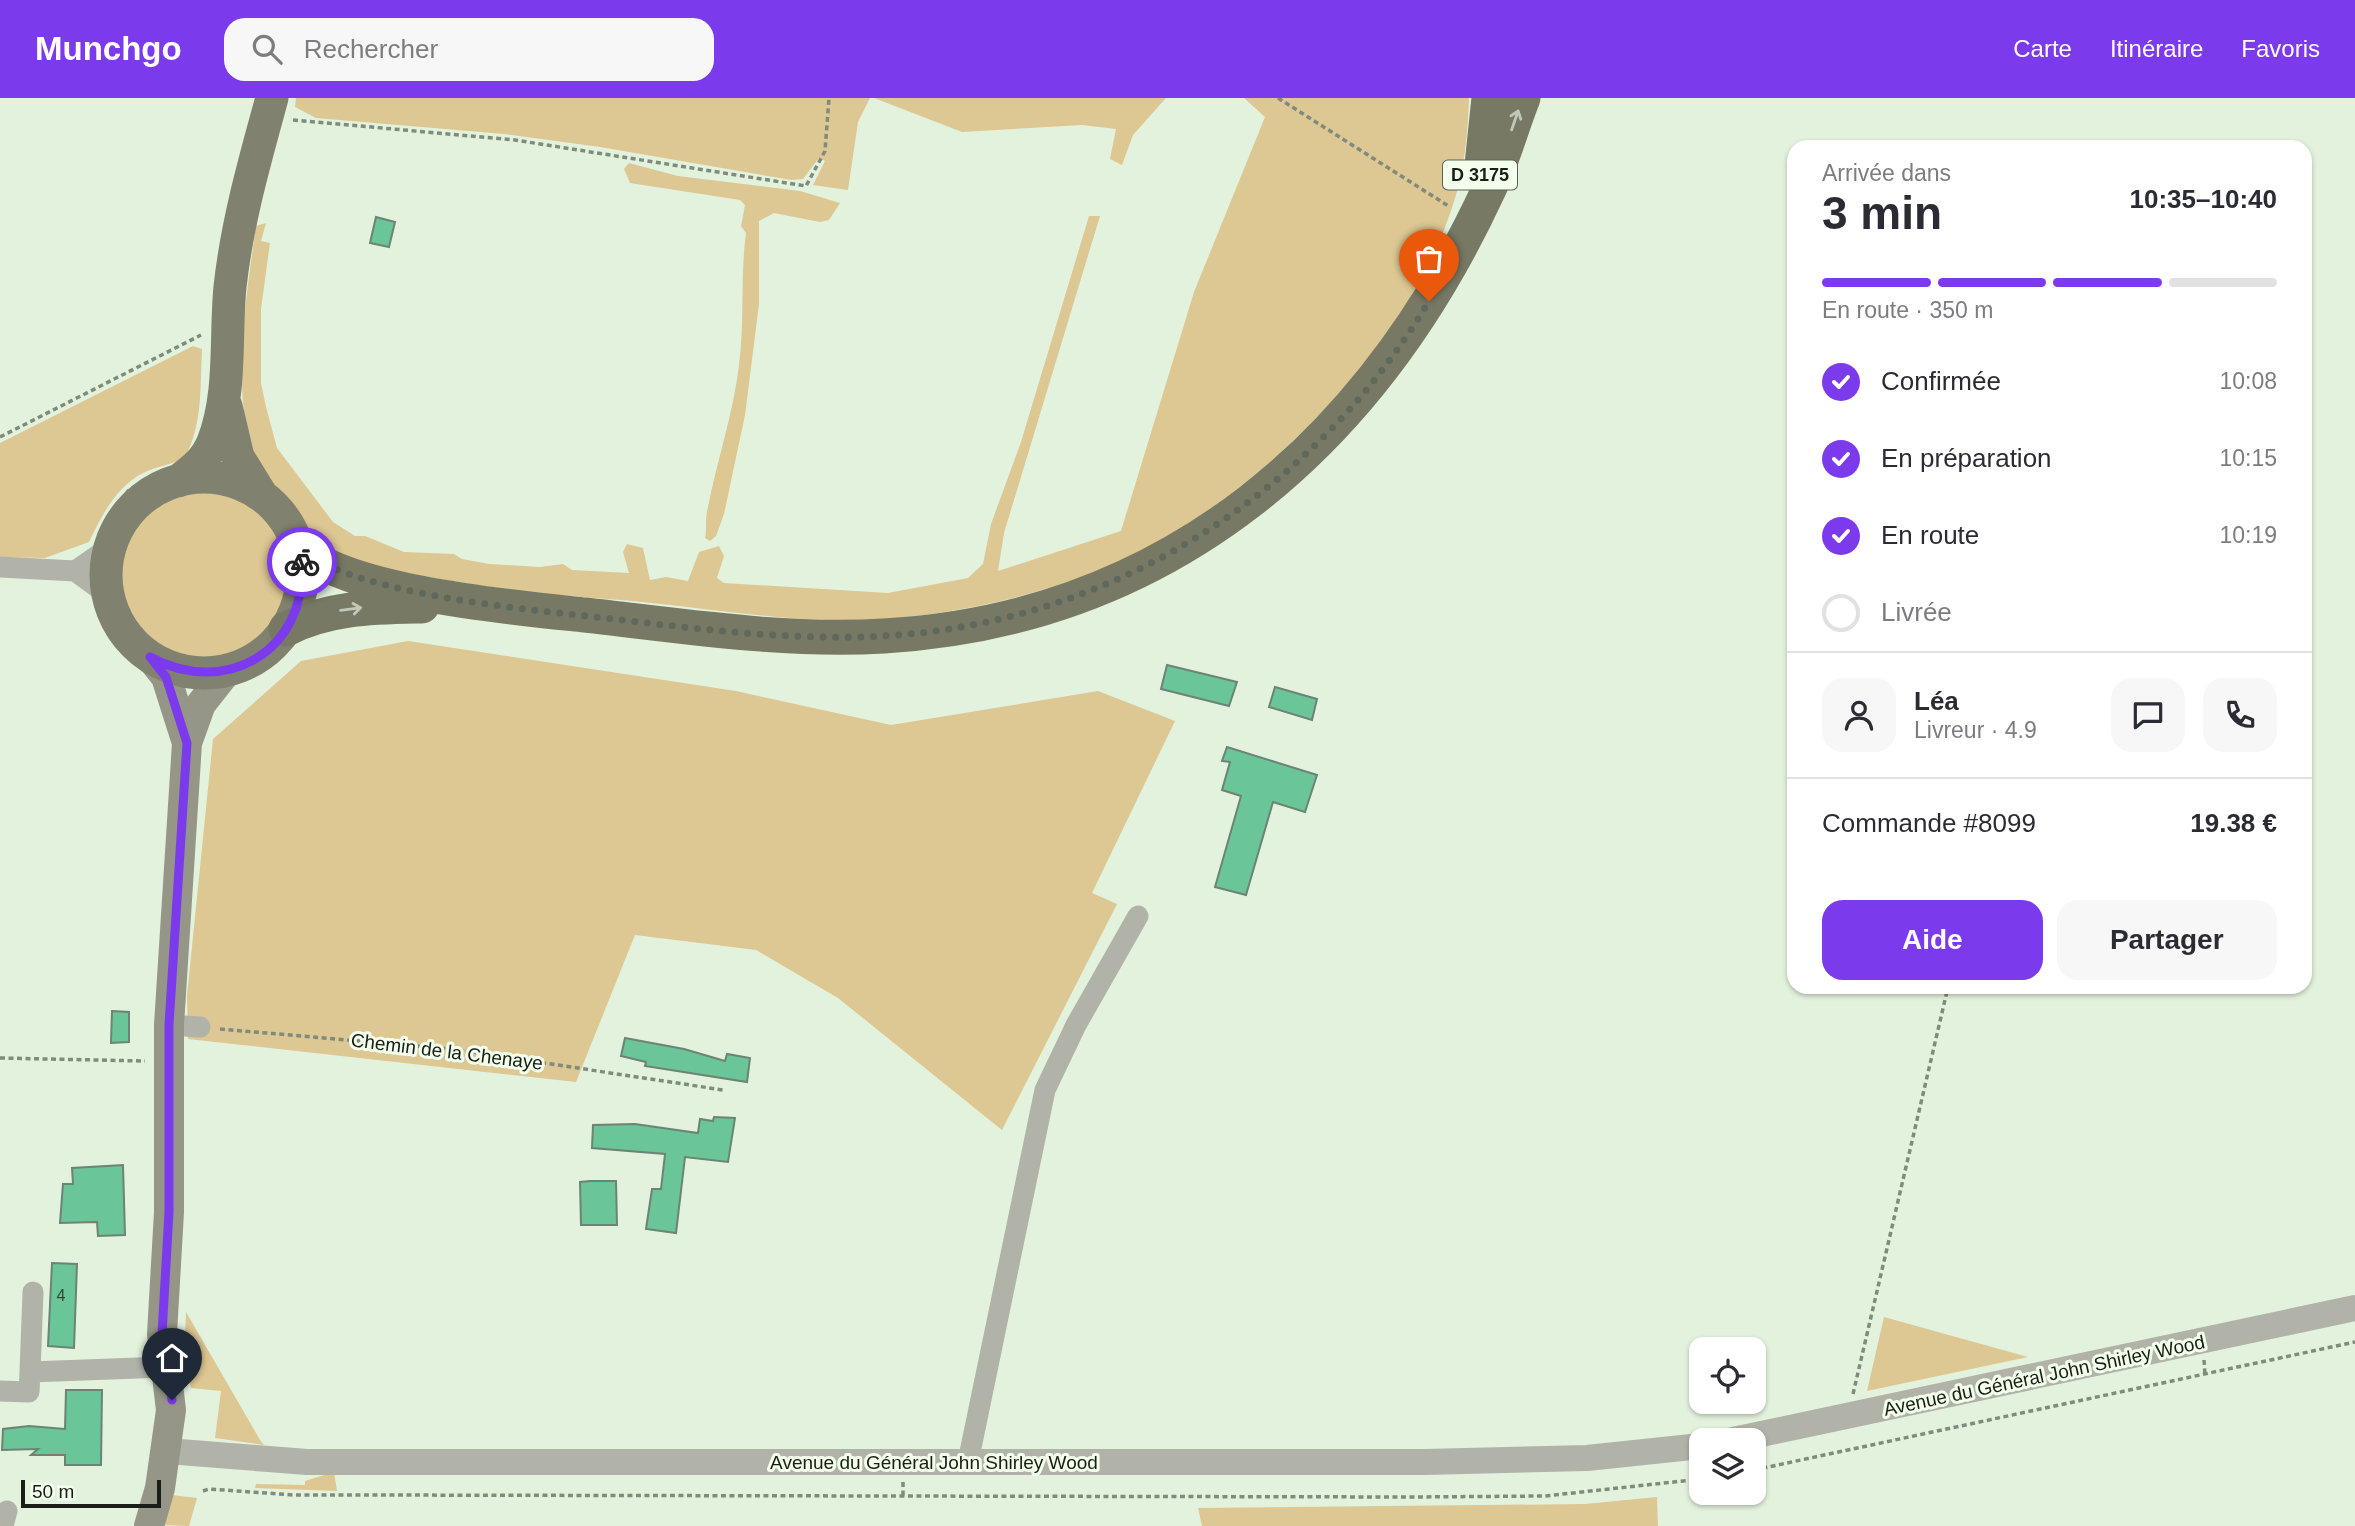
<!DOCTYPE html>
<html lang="fr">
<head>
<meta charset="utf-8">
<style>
	:root { --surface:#fff; --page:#f7f7f7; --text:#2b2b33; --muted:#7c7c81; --line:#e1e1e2; --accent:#7c3aed }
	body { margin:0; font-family:Helvetica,sans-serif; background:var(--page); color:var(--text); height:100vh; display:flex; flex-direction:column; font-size:26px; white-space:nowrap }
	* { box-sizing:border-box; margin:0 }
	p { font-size:23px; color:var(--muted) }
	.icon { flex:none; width:38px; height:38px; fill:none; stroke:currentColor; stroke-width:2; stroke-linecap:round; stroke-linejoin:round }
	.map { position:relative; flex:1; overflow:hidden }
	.details { position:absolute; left:1787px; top:42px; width:525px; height:854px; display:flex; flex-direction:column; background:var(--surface); border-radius:21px; box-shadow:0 2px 5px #0004 }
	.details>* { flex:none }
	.tools { position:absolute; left:1689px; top:1239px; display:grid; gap:14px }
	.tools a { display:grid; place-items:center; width:77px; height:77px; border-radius:14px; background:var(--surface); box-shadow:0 2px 5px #0004; font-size:35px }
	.scale { position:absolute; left:21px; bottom:18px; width:140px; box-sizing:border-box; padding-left:7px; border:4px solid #191e17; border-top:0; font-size:19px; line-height:24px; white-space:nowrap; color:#191e17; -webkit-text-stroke:5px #f2ffed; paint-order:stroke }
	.pin { position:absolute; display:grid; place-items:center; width:60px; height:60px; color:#fff; margin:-72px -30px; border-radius:50% 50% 50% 0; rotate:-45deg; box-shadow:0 0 7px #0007 }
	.pin .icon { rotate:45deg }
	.courier { position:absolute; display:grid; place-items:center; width:70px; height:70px; margin:-35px; border:5px solid #7c3aed; border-radius:50%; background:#fff; color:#222; box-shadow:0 2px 9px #0007 }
	.summary em { font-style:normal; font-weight:700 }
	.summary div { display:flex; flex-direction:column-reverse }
	.summary { display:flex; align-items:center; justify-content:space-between; height:119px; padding:0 35px }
	h1 { font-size:46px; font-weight:700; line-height:52px }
	.bar { display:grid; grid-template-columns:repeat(4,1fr); gap:10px 7px; align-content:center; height:84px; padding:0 35px }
	.bar i { height:9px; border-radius:5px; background:var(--line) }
	.bar .current { background:var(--accent) }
	.bar p { grid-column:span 4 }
	.line { display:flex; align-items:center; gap:18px; padding:0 35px; border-top:2px solid var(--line) }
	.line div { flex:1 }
	.round { display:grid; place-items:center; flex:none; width:74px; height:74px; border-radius:21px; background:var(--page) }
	ol { padding:0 35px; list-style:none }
	li { display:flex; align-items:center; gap:21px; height:77px }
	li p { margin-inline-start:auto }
	li .icon { padding:7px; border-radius:50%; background:var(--accent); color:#fff; stroke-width:4 }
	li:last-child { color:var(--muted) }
	li i { width:38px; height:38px; border:4px solid var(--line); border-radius:50% }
	.cta { display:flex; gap:14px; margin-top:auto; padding:14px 35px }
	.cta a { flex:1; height:80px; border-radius:21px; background:var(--accent); color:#fff; font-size:28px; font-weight:700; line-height:80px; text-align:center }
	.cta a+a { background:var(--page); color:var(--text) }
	header { display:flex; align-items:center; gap:42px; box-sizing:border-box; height:98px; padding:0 35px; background:var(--accent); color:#fff }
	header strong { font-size:33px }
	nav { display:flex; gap:38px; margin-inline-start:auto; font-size:24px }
	.search { width:490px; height:63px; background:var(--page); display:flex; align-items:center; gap:18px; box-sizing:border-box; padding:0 24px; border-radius:21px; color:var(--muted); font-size:26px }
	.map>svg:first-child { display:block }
	.green { fill:#ddc793 }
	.building { fill:#6ac599; stroke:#6c8376; stroke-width:2 }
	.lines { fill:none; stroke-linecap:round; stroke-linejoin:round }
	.path { stroke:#818b7d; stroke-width:3.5; stroke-dasharray:5 3.5; stroke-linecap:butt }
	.minor { stroke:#b1b3a8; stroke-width:21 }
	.tertiary { stroke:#b1b3a8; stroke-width:26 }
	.secondary { stroke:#959687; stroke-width:30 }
	.primary { stroke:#80826f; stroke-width:33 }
	.trunk { stroke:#777964; stroke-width:35 }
	.oneway { stroke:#c1c9b6 }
	.done { stroke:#60685c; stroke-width:7; stroke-dasharray:0 12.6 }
	.route { stroke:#7c3aed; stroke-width:9 }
	.labels { text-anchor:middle; stroke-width:6; stroke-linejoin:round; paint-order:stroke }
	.number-label { font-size:16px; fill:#2d4838 }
	.shield { fill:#f2ffed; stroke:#5a6257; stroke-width:2 }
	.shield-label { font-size:18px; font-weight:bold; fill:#191e17 }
	.street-label { font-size:19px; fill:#191e17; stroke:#f2ffed }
</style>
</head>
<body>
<header>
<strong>Munchgo</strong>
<div class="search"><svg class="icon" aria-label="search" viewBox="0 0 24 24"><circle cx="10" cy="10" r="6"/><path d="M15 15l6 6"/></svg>Rechercher</div>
<nav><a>Carte</a><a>Itinéraire</a><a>Favoris</a></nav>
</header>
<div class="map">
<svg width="2355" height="1428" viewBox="0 0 2355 1428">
	<rect width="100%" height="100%" fill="#e3f2dd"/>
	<path class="green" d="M296,0h574l-12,24 -10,68 -35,-5 12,-24 -6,-3 -16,21 -12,1 -191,-33 -96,-13 -188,-16 -21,-11z
		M874,0h292l-33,37 -11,30 -12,-6 6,-30 -34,-4 -120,7z
		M1244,0h225c-1,32 -4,66 -13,97 -40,139 -177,280 -302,349 -74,41 -162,63 -246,73 -101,12 -201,-11 -301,-18 -78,-5 -153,-16 -229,-32 -15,-3 -39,-3 -51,-12 -16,-12 -20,-28 -31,-43 -13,-19 -34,-34 -42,-57 -24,-63 -7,-163 2,-229l10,-3 -5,18 9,2 -9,66v74l5,24 11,41 56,74 22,14h10l39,16 50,2 8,5 27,5 51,3 23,-3 9,6 57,3 -6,-21 4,-8 16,4 7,32 16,-3 22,4 11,-29 20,-6 5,10 -7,22 7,5 164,10 80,-15 15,-14 8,-40 30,-82 68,-226h11l-96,317 -6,38 123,-40 73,-239 71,-175z
		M629,65l49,13 122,15 40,12 -11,17 -9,2 -46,-9 -15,8v83l-14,111 -21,99 -8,22 -6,5 -5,-3c2,-9 0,-17 2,-26 9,-49 26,-96 32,-147 6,-45 1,-88 7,-132l-5,-7 4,-21 -5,-5 -110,-17 -6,-14z
		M193,248l9,3c-2,37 1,75 -17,108 -12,8 -29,9 -42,16 -27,14 -41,42 -54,69l-44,16 -45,-1v-114z
		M119 478a84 84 0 1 1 168 0a84 84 0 1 1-168 0Z
		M408,543l328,50 155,34 207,-34 77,30 -83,172 25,11 -115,226 -164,-132 -82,-48 -121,-15 -59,147 -388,-43 -1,-43 26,-257 88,-78z
		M186,1214l74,128 4,5 -49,-7 6,-47 -30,-3 -7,-29z
		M1884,1219l144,40 -161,34z
		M334,1374l3,19 -82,-3 1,-4 49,1v-4z
		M172,1397l25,3 -8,28 -28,-1z
		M1657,1399l1,29h-456l-4,-18 387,-4z"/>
	<path class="building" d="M376,119l19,5 -6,25 -19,-4z
		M1167,567l70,17 -8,24 -68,-17z
		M1275,589l42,12 -5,21 -43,-13z
		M1227,649l90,28 -12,37 -32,-10 -27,93 -31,-8 26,-91 -19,-6 8,-28 -8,-1z
		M112,913l17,1v30l-18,1z
		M625,940l59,11 41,12 2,-7 23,4 -3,24 -102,-16 1,-4 -25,-6z
		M714,1019l21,1 -7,44 -43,-5 -9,76 -30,-4 6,-40h9l4,-35 -73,-6 1,-23 42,-1 63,9 2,-14 13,2z
		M123,1067l2,70 -27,1 -1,-14 -37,1 3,-39h10l-1,-16z
		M590,1083h26l1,44h-36l-1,-43z
		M52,1165l25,1 -3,84 -26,-2z
		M66,1292h36l-1,75h-36v-10h-34l7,-6 -36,1 1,-21 26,-3 36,3z"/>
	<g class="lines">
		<path class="path" d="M1278,0l172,109
			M293,22l222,20 291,46 19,-35 4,-53
			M0,339l201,-102
			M102,431l26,-38 25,-16
			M220,931l232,20 271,41
			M0,960l145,3
			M2204,1262l1,15
			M1853,1296l95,-407
			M1754,1372l601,-128
			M903,1384v15
			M203,1393l6,-2 85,6h74l1044,2 133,-1 156,-17"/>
		<path class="minor" d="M0,469l75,4
			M75,473l36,-25
			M75,473l33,24
			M169,927l31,2
			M33,1194l-3,80 135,-5
			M0,1293l29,1 1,-20
			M968,1364l77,-372 31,-65 62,-109
			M3,1428l4,-15"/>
		<path class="tertiary" d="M1733,1342l622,-132
			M167,1353l140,11h1118l162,-4 114,-12"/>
		<path class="secondary" d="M187,645l14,-39 26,-33
			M149,1428l11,-38 11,-78 -9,-76 7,-122v-187l18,-282 -21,-66 -16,-20"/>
		<path class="primary" d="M226,308l12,51 24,39
			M106 477a98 98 0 1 1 196 0a98 98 0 1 1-196 0Z
			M178,383c15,-11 28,-21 35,-39 19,-48 12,-105 17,-155 7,-65 25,-127 42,-189"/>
		<path class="trunk" d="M1482,67l7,-67
			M298,448c45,47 220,62 287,69 99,11 200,27 299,21 287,-17 488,-194 605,-447 14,-29 22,-61 34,-91
			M286,531c44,-22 88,-22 136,-23"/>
	</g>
	<defs><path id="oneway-shaft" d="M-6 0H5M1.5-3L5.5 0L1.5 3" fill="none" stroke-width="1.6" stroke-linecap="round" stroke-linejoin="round" transform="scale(1.75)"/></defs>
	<g class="oneway">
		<use href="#oneway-shaft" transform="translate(1515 22) rotate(-71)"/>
		<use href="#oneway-shaft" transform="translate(351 511) rotate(-7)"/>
	</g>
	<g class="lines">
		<path class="done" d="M302,464l-4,-16c41,43 200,60 261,67 107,11 216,29 323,23 227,-12 432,-141 547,-335"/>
		<path class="route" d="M172,1302l-10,-66 7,-122v-187l18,-282 -21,-66 -16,-20c76,41 157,-6 152,-95"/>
	</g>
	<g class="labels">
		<g class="number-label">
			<text x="61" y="1203">4</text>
		</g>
		<rect class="shield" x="1443" y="62.5" width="74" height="29" rx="5"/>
		<g class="shield-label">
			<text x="1480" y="83">D 3175</text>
		</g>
		<g class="street-label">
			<text transform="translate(447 953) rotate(7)" y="7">Chemin de la Chenaye</text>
			<text transform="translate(2044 1277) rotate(-12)" y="7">Avenue du Général John Shirley Wood</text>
			<text x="934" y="1371">Avenue du Général John Shirley Wood</text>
		</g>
	</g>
</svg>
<div class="tools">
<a><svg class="icon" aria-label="locate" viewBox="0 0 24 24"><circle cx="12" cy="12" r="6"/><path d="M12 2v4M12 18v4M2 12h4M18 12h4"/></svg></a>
<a><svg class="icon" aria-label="layers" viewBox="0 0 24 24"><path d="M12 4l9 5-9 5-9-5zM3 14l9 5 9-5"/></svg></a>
</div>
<div class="scale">50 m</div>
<div class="pin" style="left:1429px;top:203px;background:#ea580c"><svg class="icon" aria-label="bag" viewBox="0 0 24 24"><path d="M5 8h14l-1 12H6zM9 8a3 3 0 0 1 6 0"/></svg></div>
<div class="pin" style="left:172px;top:1302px;background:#1f2937"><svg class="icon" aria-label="home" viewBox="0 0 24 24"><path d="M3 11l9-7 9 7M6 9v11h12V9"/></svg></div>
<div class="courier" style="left:302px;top:464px"><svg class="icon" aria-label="bike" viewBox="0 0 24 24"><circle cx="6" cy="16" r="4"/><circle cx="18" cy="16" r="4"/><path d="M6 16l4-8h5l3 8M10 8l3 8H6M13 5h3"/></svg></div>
<section class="details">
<div class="summary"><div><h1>3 min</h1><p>Arrivée dans</p></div><em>10:35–10:40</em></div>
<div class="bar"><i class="current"></i><i class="current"></i><i class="current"></i><i></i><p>En route · 350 m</p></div>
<ol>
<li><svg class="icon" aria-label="check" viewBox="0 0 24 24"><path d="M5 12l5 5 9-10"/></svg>Confirmée<p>10:08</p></li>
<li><svg class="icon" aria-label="check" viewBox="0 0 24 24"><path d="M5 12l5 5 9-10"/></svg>En préparation<p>10:15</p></li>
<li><svg class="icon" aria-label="check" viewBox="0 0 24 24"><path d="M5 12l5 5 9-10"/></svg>En route<p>10:19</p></li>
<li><i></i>Livrée</li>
</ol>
<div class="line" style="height:126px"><a class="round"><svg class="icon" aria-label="person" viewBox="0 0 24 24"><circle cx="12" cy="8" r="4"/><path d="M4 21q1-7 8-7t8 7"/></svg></a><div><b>Léa</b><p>Livreur · 4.9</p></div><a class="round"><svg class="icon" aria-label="chat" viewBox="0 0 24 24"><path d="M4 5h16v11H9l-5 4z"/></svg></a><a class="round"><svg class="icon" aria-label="phone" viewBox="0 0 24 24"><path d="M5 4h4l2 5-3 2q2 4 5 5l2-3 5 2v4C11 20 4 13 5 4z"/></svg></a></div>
<div class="line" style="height:91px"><div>Commande #8099</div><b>19.38 €</b></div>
<div class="cta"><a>Aide</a><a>Partager</a></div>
</section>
</div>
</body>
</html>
